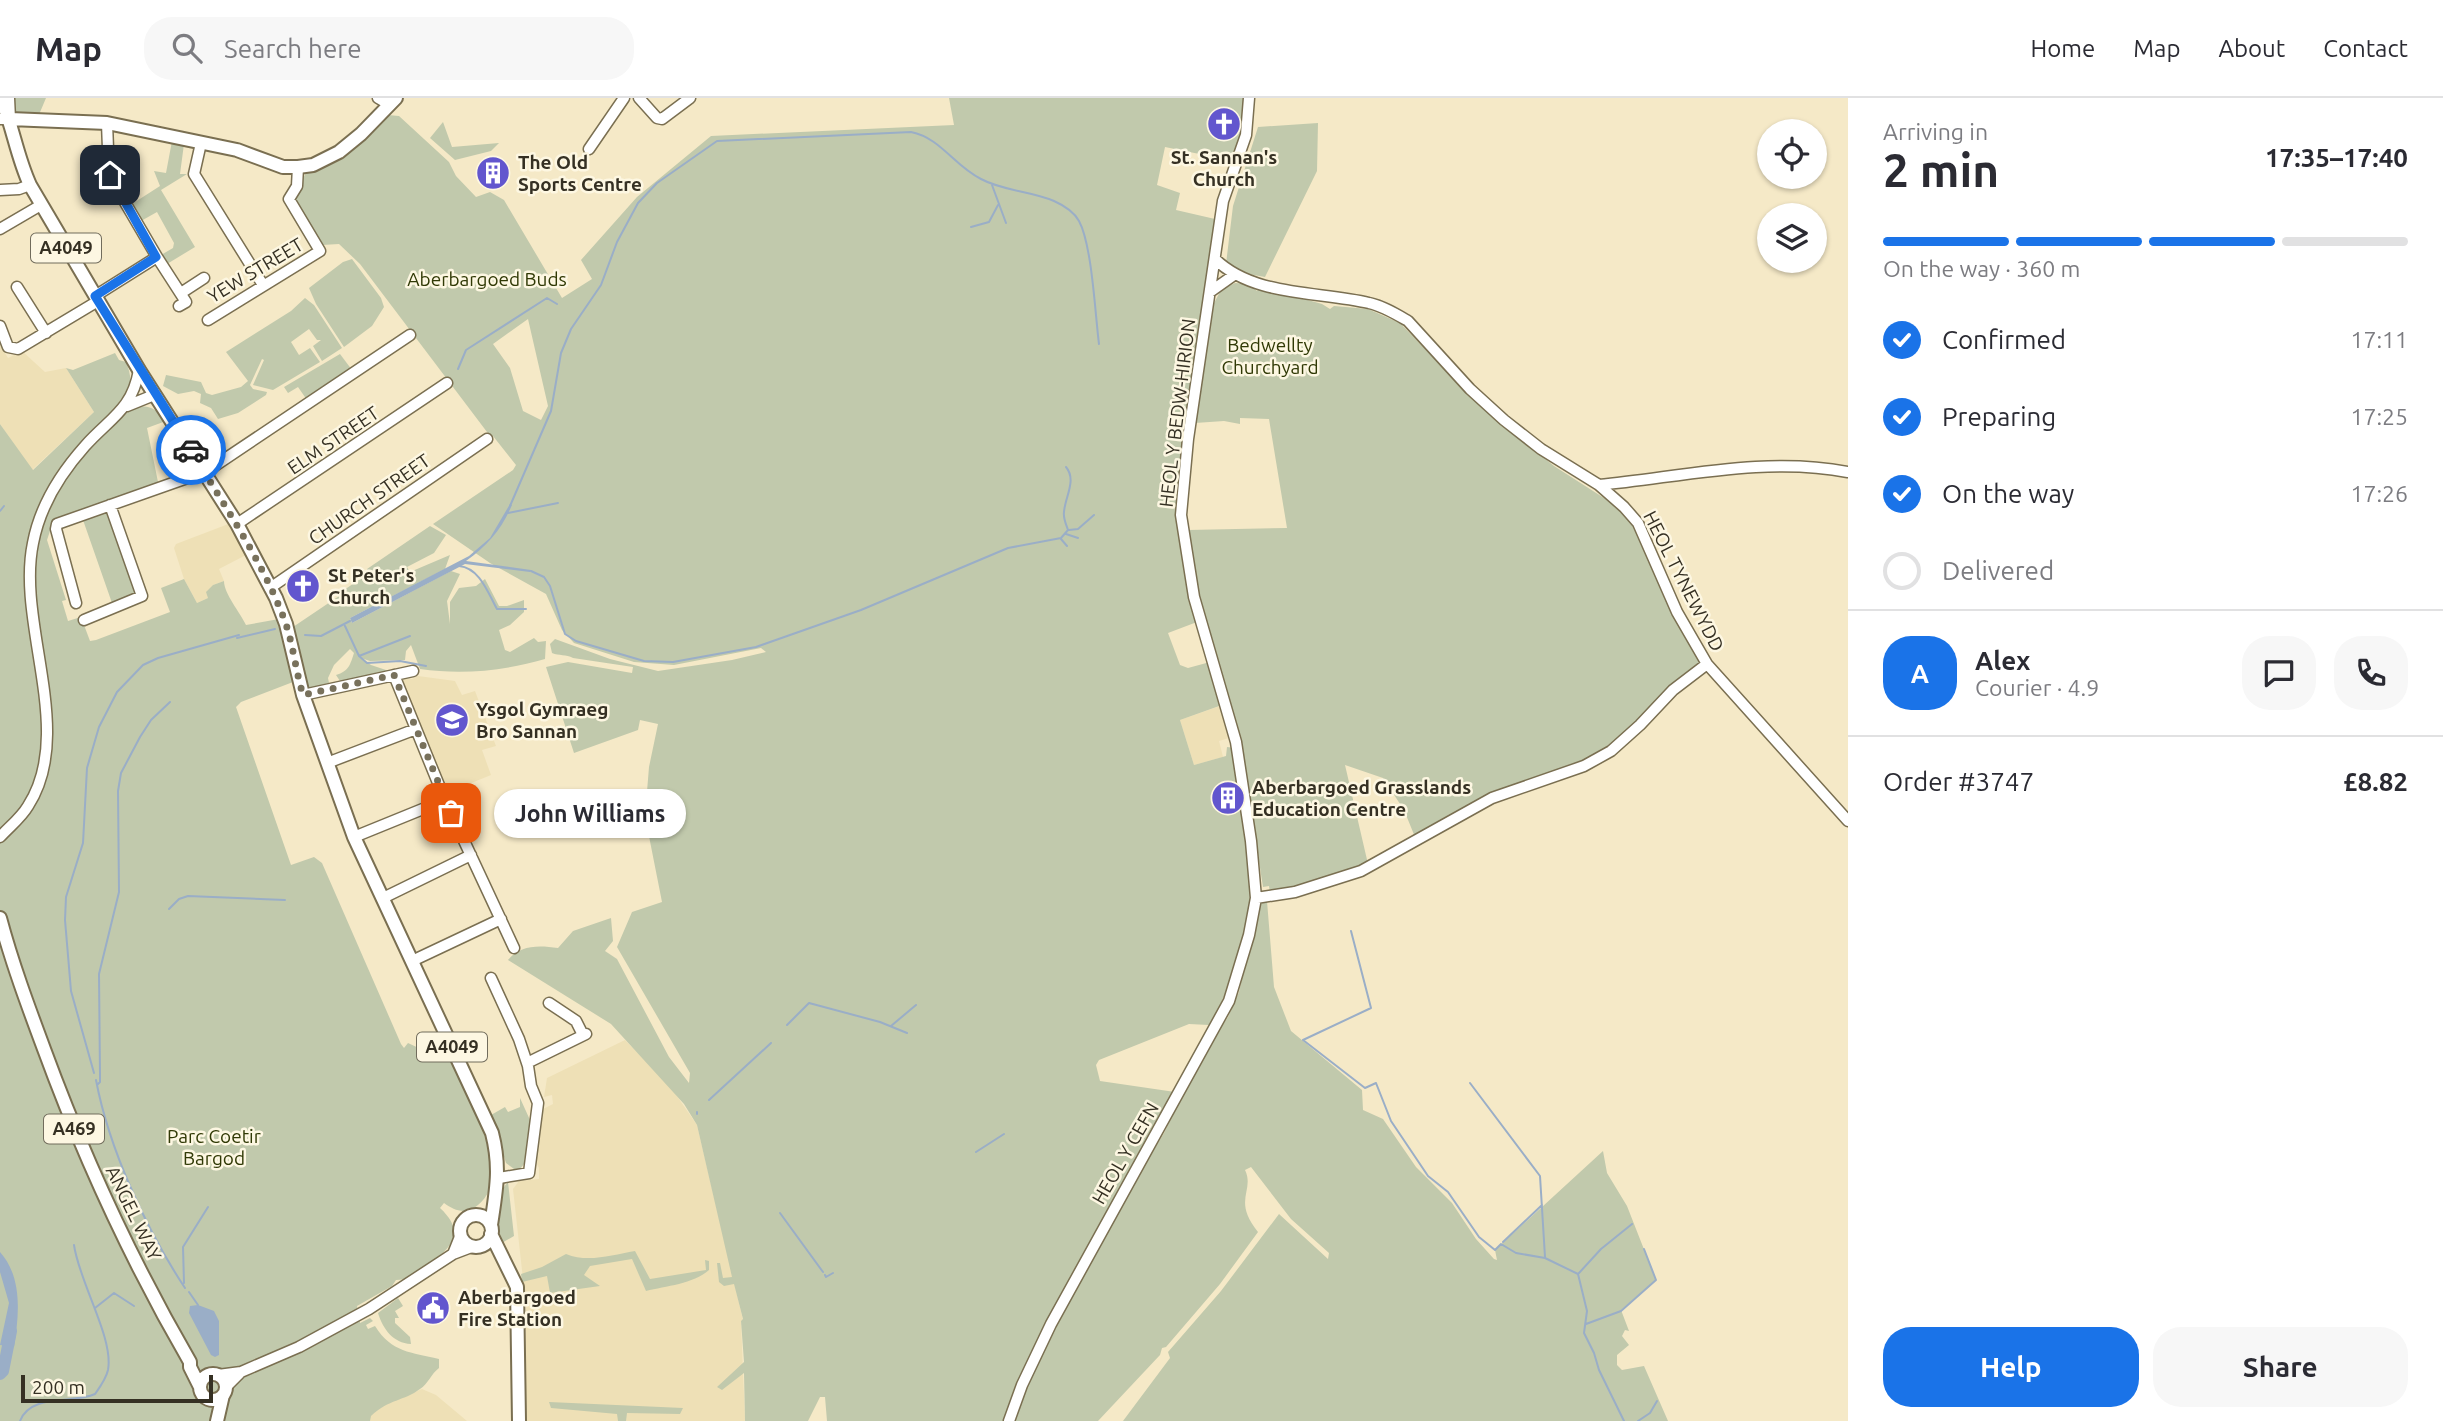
<!DOCTYPE html>
<html lang="en">
<head>
<meta charset="utf-8">
<style>
	:root { --surface:#fff; --page:#f7f7f7; --text:#2b2b33; --muted:#7c7c81; --line:#e1e1e2; --accent:#1a73e8 }
	body { margin:0; font-family:Ubuntu,sans-serif; background:var(--page); color:var(--text); height:100vh; display:flex; flex-direction:column; font-size:26px; white-space:nowrap }
	* { box-sizing:border-box; margin:0 }
	p { font-size:23px; color:var(--muted) }
	.icon { flex:none; width:38px; height:38px; fill:none; stroke:currentColor; stroke-width:2; stroke-linecap:round; stroke-linejoin:round }
	.map { position:relative; flex:1; overflow:hidden }
	.drawer { display:flex; flex-direction:column; background:var(--surface); width:595px }
	.drawer>* { flex:none }
	.controls { position:absolute; left:1757px; top:21px; display:grid; gap:14px }
	.controls a { display:grid; place-items:center; width:70px; height:70px; border-radius:50%; background:var(--surface); box-shadow:0 2px 5px #0004; font-size:35px }
	.scale { position:absolute; left:21px; bottom:18px; width:192px; box-sizing:border-box; padding-left:7px; border:4px solid #353023; border-top:0; font-size:19px; line-height:24px; white-space:nowrap; color:#353023; -webkit-text-stroke:5px #fdf7e2; paint-order:stroke }
	.pin { position:absolute; display:grid; place-items:center; width:60px; height:60px; color:#fff; margin:-30px; border-radius:14px; box-shadow:0 4px 10px #0006 }
	.courier { position:absolute; display:grid; place-items:center; width:70px; height:70px; margin:-35px; border:5px solid #1a73e8; border-radius:50%; background:#fff; color:#222; box-shadow:0 2px 9px #0007 }
	.bubble { position:absolute; height:49px; border-radius:24px; background:var(--surface); box-shadow:0 2px 5px #0004; font-size:23px; font-weight:700; line-height:49px; text-align:center }
	.head em { font-style:normal; font-weight:700 }
	.head div { display:flex; flex-direction:column-reverse }
	.head { display:flex; align-items:center; justify-content:space-between; height:119px; padding:0 35px }
	h1 { font-size:46px; font-weight:700; line-height:52px }
	.bar { display:grid; grid-template-columns:repeat(4,1fr); gap:10px 7px; align-content:center; height:84px; padding:0 35px }
	.bar i { height:9px; border-radius:5px; background:var(--line) }
	.bar .selected { background:var(--accent) }
	.bar p { grid-column:span 4 }
	.line { display:flex; align-items:center; gap:18px; padding:0 35px; border-top:2px solid var(--line) }
	.line div { flex:1 }
	.round { display:grid; place-items:center; flex:none; width:74px; height:74px; border-radius:28px; background:var(--page) }
	ol { padding:0 35px; list-style:none }
	li { display:flex; align-items:center; gap:21px; height:77px }
	li p { margin-inline-start:auto }
	li .icon { padding:7px; border-radius:50%; background:var(--accent); color:#fff; stroke-width:4 }
	li:last-child { color:var(--muted) }
	li i { width:38px; height:38px; border:4px solid var(--line); border-radius:50% }
	.button { display:flex; gap:14px; margin-top:auto; padding:14px 35px }
	.button a { flex:1; height:80px; border-radius:28px; background:var(--accent); color:#fff; font-size:28px; font-weight:700; line-height:80px; text-align:center }
	.button a+a { background:var(--page); color:var(--text) }
	header { display:flex; align-items:center; gap:42px; box-sizing:border-box; height:98px; padding:0 35px; background:var(--surface); border-bottom:2px solid var(--line) }
	header strong { font-size:33px }
	nav { display:flex; gap:38px; margin-inline-start:auto; font-size:24px }
	.search { width:490px; height:63px; background:var(--page); display:flex; align-items:center; gap:18px; box-sizing:border-box; padding:0 24px; border-radius:28px; color:var(--muted); font-size:26px }
	main { display:flex; flex:1; min-height:0 }
	.map>svg:first-child { display:block }
	.built { fill:#eee0b6 }
	.green { fill:#c1c9ac; fill-rule:evenodd }
	.water { fill:#9aaec7 }
	.lines { fill:none; stroke-linecap:round; stroke-linejoin:round }
	.stream { stroke:#9aaec7; stroke-width:2 }
	.river { stroke:#9aaec7; stroke-width:12 }
	.minor-casing { stroke:#7a6f51; stroke-width:13 }
	.major-casing { stroke:#7a6f51; stroke-width:16 }
	.minor { stroke:#fff; stroke-width:10 }
	.major { stroke:#fff; stroke-width:12 }
	.done { stroke:#78715c; stroke-width:7; stroke-dasharray:0 12.6 }
	.route { stroke:#1a73e8; stroke-width:9 }
	.labels { text-anchor:middle; stroke-width:5; stroke-linejoin:round; paint-order:stroke }
	.shield { fill:#fdf7e2; stroke:#716c5c; stroke-width:2 }
	.shield-label { font-size:18px; font-weight:bold; fill:#353023 }
	.poi-label { font-size:19px; font-weight:bold; fill:#353023; stroke:#fdf7e2; text-anchor:start }
	.street-label { font-size:19px; fill:#353023; stroke:#fdf7e2 }
	.park-label { font-size:19px; fill:#303905; stroke:#fdf7e2 }
</style>
</head>
<body>
<header>
<strong>Map</strong>
<div class="search"><svg class="icon" aria-label="search" viewBox="0 0 24 24"><circle cx="10" cy="10" r="6"/><path d="M15 15l6 6"/></svg>Search here</div>
<nav><a>Home</a><a>Map</a><a>About</a><a>Contact</a></nav>
</header>
<main>
<div class="map">
<svg width="1848" height="1323" viewBox="0 0 1848 1323">
	<rect width="100%" height="100%" fill="#f5e9c7"/>
	<path class="built" d="M0,247l8,13 14,-7 23,21 21,-4 28,44 -62,58 -32,-46z
		M231,425l15,32 -27,14 5,12 -11,4 -5,13 -11,5 -13,-24 -10,-31 2,-4z
		M418,578l37,5 7,14 13,-4 21,55 -14,4 9,25 -44,18 -45,-115 10,1z
		M1220,608l9,32 -10,3 4,16 -29,8 -14,-45z
		M625,942l45,46 27,39 46,195 -2,1 4,100h-219v-115l-13,-117 6,-8 20,-2v-11l-3,-6 7,-53 10,-5 -1,-9 -8,2 3,-19z
		M422,1291l14,6 31,26h-97v-5l14,-12z"/>
	<path class="green" d="M13,0h33l-8,19 -22,-3z
		M949,0h297l-2,31 -10,26 -10,4 -59,-12 -8,38 23,8 -4,17 39,9 -40,293 22,110 -29,11 12,32 8,3 22,-6 12,43 -42,15 14,45 32,-9 1,-9 8,1c6,47 15,96 16,144 1,46 -20,95 -42,133l-20,-1 -90,36 -3,5 4,16 75,11 -136,247 -35,82h-177l-2,-24h-5l-12,24h-63l-1,-48 -22,17 -5,-3 27,-25 -3,-41 2,-2 -9,-35 -10,2 -5,-4 -2,-19h3l3,15 9,-1 -35,-152 -13,-21 -73,-80 -103,-64c12,-15 30,-15 50,-12l15,-17 38,-13 2,23 -8,10 12,8 52,98 20,26 1,-10 -73,-126 15,-35 30,-10 -17,-86 4,-49 9,-43 -18,-4 -2,10 -64,23 -28,-86 22,-5 64,11 1,-6 -60,-9c-7,-4 -14,-2 -21,-5l-2,-9 5,-5 55,20 48,12 74,-11 34,-8 -5,-4 -87,17 -40,-3 -60,-19 -12,-13 -16,-36 -56,-31 -57,-39 80,-54 3,-5 -23,-29 -6,-4 -127,-168 -21,-20 -17,1 -29,-48 14,-26 47,-25 34,-31 11,1 50,46 7,14 20,21 14,-5 14,8 58,98 30,-19 -11,-19 56,-63 74,-61 243,-11zM528,221l20,87 -7,14 -18,-9 -13,-43 -17,-24z
		M443,24l9,25 47,-4 -8,8 -36,9 -25,-22z
		M1318,25l-1,48 -52,106 -22,-4 -17,-9 7,-58 25,-79z
		M172,43l12,3 -4,30h7l-26,16 34,57 -28,17 -6,-9 12,-7 1,-5 -17,-31 -16,9 -9,-17 28,-18 -6,-15 12,2z
		M352,161l29,39 3,9 -12,19 -28,21 -28,-43 -7,-16 34,-26z
		M1235,185l14,1 8,7 2,-3h7l56,16 8,5 4,-3 34,3 32,14 79,82 75,61 64,41 15,16 34,80 35,61 -66,63 -51,38 -81,25 -6,-1 -83,48 -11,-27 -21,-32 -38,-13 23,99 -70,24 -28,5 -1,-7 -6,1 -24,-154 -32,-97 -19,-102v-4l99,-2 -18,-109 -29,-1v6l-16,-3 -29,2 19,-120 7,-13z
		M305,200l9,7 28,43 -20,13 -9,-15 8,-6h-4l-8,-11 -18,13 8,13 11,-7 10,14 -47,28 -20,-5 11,-25 -2,-1 -12,26 3,4 14,3 -1,3 -28,18 -20,6 -7,-11 -11,-5 1,-9 -7,-3 -16,3 -15,-8 3,-11 35,7 5,11 6,2 29,-8 7,-6 -22,-29 65,-41z
		M115,255l4,7 7,2c7,18 6,25 -7,40l7,11c18,-11 27,-8 40,8l-19,7 11,54 -106,41 1,7 -3,1 -3,9 19,60 -4,1 6,20 13,-4 9,24 6,-1 74,-28 -9,-24 23,-9 13,24 11,-5 -2,-6 7,-7 11,-4c0,13 16,31 22,44l33,-6 14,63 -52,20 -5,5 55,158 23,-8 8,6 79,181 3,4 4,-5 19,9 -1,5 11,3 13,-6c15,33 67,121 28,151 -12,10 -23,6 -34,-2l-4,5c27,25 11,41 -15,59 -10,6 -17,13 -29,13l-4,6 -35,20 3,17 10,-5 3,3 -7,4 2,4 7,-3c17,27 36,26 64,33v9c-8,6 -11,16 -19,21 -16,12 -31,10 -49,27l-1,5h-370v-997l33,46 61,-58 -28,-44 7,2z
		M340,256l12,16 -45,30 -9,-13 -10,6 -4,-6z
		M106,414l31,81 -25,10 -29,-83z
		M430,428l16,9 -12,18 -27,14 3,5 40,-17 -5,14 -95,49 2,5 99,-52 9,3 -13,27 3,23v-22l9,-14 17,-2 9,-7 14,27h8l17,-6v12l-14,13 -11,5 6,20 5,2 24,-14 4,4 8,-1 -1,18c-41,12 -83,16 -125,10l-9,-24 -5,6 -1,9 -35,1 -9,-3 10,7 18,6 -49,10 -4,-6c13,-4 14,-10 18,-22l-4,-4 -16,16 -6,13 1,5 -18,5 -5,-2 -13,-59 52,-35 -1,-2 25,-17 -2,-4z
		M1267,803l7,86 17,44 71,59 1,20 20,9 33,48 36,36 24,36 18,20 3,1 -2,-10 108,-99 4,22 20,33 29,74 -35,30 8,21 -4,-1 -3,6 7,9 -12,10v10l5,5 22,-4 24,55h-545l47,-63 -2,-6 53,-61 58,-77 49,45 1,-6 -38,-34 -40,-52 -6,3c10,21 -13,30 13,62l-38,52 -54,63 -4,1 -2,7 -62,66h-85l32,-75 79,-148 40,-65 40,-82 24,-34 11,-25 20,-89z
		M520,1000l10,22 -6,44 -4,5h-6l-8,-6 -15,-48 14,-8 3,5 12,-5z
		M508,1084l6,54 -14,8c-5,-19 -6,-47 8,-62z
		M635,1153l15,28 56,-9 -1,-10 4,1v9c-16,14 -43,16 -63,21l-14,-32 -42,7 -6,9 16,11 -50,7 -3,-17 -25,6 -1,-8 21,-7 24,-13c22,9 46,1 69,-3z
		M398,1200l5,8 -8,5 4,7h-4v5l15,14 1,7c-18,-1 -28,-15 -33,-31z
		M549,1304l134,6 -3,6 -53,-1 -1,8h-8l-1,-7 -66,-6z"/>
	<path class="water" d="M510,406l2,1c-11,25 -24,40 -46,56l65,9 -1,2 -65,-8 -113,59 -2,-5 119,-62 21,-18z
		M0,1154c23,26 19,63 14,95l-14,-2 9,-42 -9,-31z
		M198,1207l16,6 5,10v34l-4,2 -4,-2 -22,-42 1,-7z"/>
	<g class="lines">
		<path class="stream" d="M992,87l14,38
			M971,129l18,-5 9,-17
			M458,271l8,-19 81,-52 10,6
			M510,408l41,-95 10,-58 10,-24 30,-44 16,-43 21,-39 19,-20 60,-42 194,-9c30,6 43,34 70,47 22,12 50,12 73,22 9,4 20,11 25,20 13,24 16,92 20,123
			M0,413l4,-5
			M508,415l50,-10
			M1069,432l9,-1 16,-14
			M1066,436l12,4
			M1061,441l6,7
			M459,468c21,2 29,27 38,43h29
			M531,473l13,6 6,9 15,48 11,7 68,20 29,1 83,-15 105,-37 147,-62 53,-10 7,-8c-2,-6 -5,-12 -4,-18 1,-15 13,-32 2,-45
			M345,528l14,30 8,7 33,-2 26,5
			M305,537l16,1 29,-15
			M237,540l38,-9
			M359,558l51,-20
			M169,811l10,-10 9,-3 97,4
			M1351,833l20,77 -68,32 62,48 11,-5 15,38 37,55 20,16 31,45 16,13 6,-6 15,9 29,5 33,16 9,37 -3,22 10,20 5,17 25,51
			M787,927l22,-22 71,19 27,11
			M891,928l25,-21
			M94,975l-23,-82 -6,-71 1,-23 17,-54 4,-75 12,-41 18,-35 26,-27 15,-7 81,-23
			M96,982c13,69 50,149 89,208
			M1470,985l70,93 5,81
			M97,987l3,-3v-7l-1,-101 20,-82 -1,-101 3,-18 19,-36 11,-17 19,-18
			M709,1002l62,-57
			M697,1014v2
			M976,1054l28,-18
			M780,1115l43,59
			M1503,1144l39,-37
			M1579,1175l22,-24 31,-25
			M825,1177l1,2 7,-4
			M184,1185l-1,-36 25,-40
			M189,1194l9,13
			M95,1210l19,-15 20,13
			M1586,1226l35,-13 35,-31 -12,-31
			M20,1323c11,-28 53,-17 75,-27 5,-7 11,-15 13,-24 6,-32 -29,-88 -34,-125
			M1638,1323l12,-8 7,-12"/>
		<path class="river" d="M0,1276l3,-3 8,-40"/>
		<g class="minor-casing">
			<path id="minor" d="M378,0l12,7
				M639,0l18,20 5,1 28,-21
				M0,21h10l-1,-21
				M201,45l-7,31 69,111
				M589,51l35,-51
				M0,92l19,-1 11,-4
				M0,131l41,-24
				M157,159l29,45 -7,4
				M1215,161c39,38 104,32 154,44 14,3 27,11 39,18l62,68 34,31 37,29 58,36 25,22 14,16 39,89 30,52 141,157
				M17,189l29,46
				M1210,194l24,-17
				M181,195l23,-15
				M95,198l62,-39 -48,-82 -2,-52
				M208,222l112,-69 -31,-52 8,-13 1,-19
				M0,228l8,21 10,2 80,-48
				M127,308l27,-11
				M1599,387c82,-8 167,-29 249,-13
				M237,426l210,-141
				M270,490l217,-149
				M76,505l-20,-74 1,-5 150,-53 203,-136
				M84,522l58,-24 -32,-91
				M394,577l51,125 69,148
				M303,597l110,-24
				M327,665l89,-34
				M0,739c9,-10 21,-19 28,-31 48,-74 -12,-182 5,-263 7,-37 27,-69 52,-97 25,-28 47,-36 54,-76
				M354,739l91,-37
				M383,800l88,-43
				M1256,800l39,-6 66,-21 131,-73 92,-32 27,-15 29,-26 33,-35 34,-26
				M412,863l89,-42
				M491,880l28,61 9,27 3,20 7,17 -9,70 -30,5
				M549,905l27,18 7,14
				M527,965l59,-29
				M453,1156l8,-20
				M218,1277l23,-3 58,-25 70,-38 84,-55 21,-8
				M226,1289l15,-15
				M1009,1323l13,-36 29,-61 178,-323 20,-66 7,-37 -5,-57 -15,-99 -42,-145 -13,-82 7,-76 35,-238 23,-66 3,-37"/>
		</g>
		<g class="major-casing">
			<path id="major" d="M1,0c12,29 16,59 29,87l109,185 98,154 39,74 10,26 17,71 51,142 138,296c9,35 4,58 -1,92
				M10,21l97,4 130,27 46,17h15l15,-2 26,-13 22,-18 35,-36
				M0,820c12,45 28,88 44,131 40,109 88,213 146,313v5l10,20
				M460 1133a16 16 0 1 1 32 0a16 16 0 1 1-32 0Z
				M491,1136l26,53 2,134
				M200 1289a13 13 0 1 1 26 0a13 13 0 1 1-26 0Z
				M217,1323l6,-26"/>
		</g>
		<use href="#minor" class="minor"/>
		<use href="#major" class="major"/>
	</g>
	<g class="lines">
		<path class="done" d="M191,352c32,54 69,107 92,166 10,25 12,53 20,79l91,-20 57,138"/>
		<path class="route" d="M110,77l46,82 -61,39 96,154"/>
	</g>
	<defs>
		<g id="church-disc" transform="scale(1.75)"><circle r="9.5" fill="#6256ce" stroke="#fdf7e2"/><path d="M-1.2-6h2.4v3.5h3.3v2.4h-3.3V6h-2.4V-.1h-3.3v-2.4h3.3Z" fill="#fff"/></g>
		<g id="building-disc" transform="scale(1.75)"><circle r="9.5" fill="#6256ce" stroke="#fdf7e2"/><path d="M-4-6H4V6H1V3H-1V6H-4ZM-2.5-4.3h1.7v1.8h-1.7ZM.8-4.3h1.7v1.8H.8ZM-2.5-1h1.7V.8h-1.7ZM.8-1h1.7V.8H.8Z" fill="#fff"/></g>
		<g id="school-disc" transform="scale(1.75)"><circle r="9.5" fill="#6256ce" stroke="#fdf7e2"/><path d="M0-5L7-2L0 1L-7-2ZM-4 1L0 2.5L4 1V4Q0 6-4 4Z" fill="#fff"/></g>
		<g id="civic-disc" transform="scale(1.75)"><circle r="9.5" fill="#6256ce" stroke="#fdf7e2"/><path d="M-.6-6.5H3V-4.5H.6V-3L4-1V1h2V6H-6V1h2V-1L-.6-3ZM-1.2 2.5V6h2.4V2.5Z" fill="#fff"/></g>
	</defs>
	<g fill-rule="evenodd">
		<use href="#church-disc" x="1224" y="26"/>
		<use href="#building-disc" x="493" y="75"/>
		<use href="#church-disc" x="303" y="488"/>
		<use href="#school-disc" x="452" y="622"/>
		<use href="#building-disc" x="1228" y="700"/>
		<use href="#civic-disc" x="433" y="1210"/>
	</g>
	<g class="labels">
		<g class="shield">
			<rect x="31" y="135.5" width="70" height="29" rx="5"/>
			<rect x="417" y="934.5" width="70" height="29" rx="5"/>
			<rect x="44" y="1016.5" width="60" height="29" rx="5"/>
		</g>
		<g class="shield-label">
			<text x="66" y="156">A4049</text>
			<text x="452" y="955">A4049</text>
			<text x="74" y="1037">A469</text>
		</g>
		<g class="poi-label">
			<text x="1224" y="66" text-anchor="middle">St. Sannan's<tspan x="1224" dy="22">Church</tspan></text>
			<text x="518" y="71">The Old<tspan x="518" dy="22">Sports Centre</tspan></text>
			<text x="328" y="484">St Peter's<tspan x="328" dy="22">Church</tspan></text>
			<text x="476" y="618">Ysgol Gymraeg<tspan x="476" dy="22">Bro Sannan</tspan></text>
			<text x="1252" y="696">Aberbargoed Grasslands<tspan x="1252" dy="22">Education Centre</tspan></text>
			<text x="458" y="1206">Aberbargoed<tspan x="458" dy="22">Fire Station</tspan></text>
		</g>
		<g class="street-label">
			<text transform="translate(255 172) rotate(-31)" y="7">YEW STREET</text>
			<text transform="translate(1177 315) rotate(-83)" y="7">HEOL Y BEDW-HIRION</text>
			<text transform="translate(333 342) rotate(-34)" y="7">ELM STREET</text>
			<text transform="translate(369 401) rotate(-35)" y="7">CHURCH STREET</text>
			<text transform="translate(1684 483) rotate(63)" y="7">HEOL TYNEWYDD</text>
			<text transform="translate(1125 1055) rotate(-60)" y="7">HEOL Y CEFN</text>
			<text transform="translate(134 1115) rotate(64)" y="7">ANGEL WAY</text>
		</g>
		<g class="park-label">
			<text x="487" y="188">Aberbargoed Buds</text>
			<text x="1270" y="254">Bedwellty<tspan x="1270" dy="22">Churchyard</tspan></text>
			<text x="214" y="1045">Parc Coetir<tspan x="214" dy="22">Bargod</tspan></text>
		</g>
	</g>
</svg>
<div class="controls">
<a><svg class="icon" aria-label="locate" viewBox="0 0 24 24"><circle cx="12" cy="12" r="6"/><path d="M12 2v4M12 18v4M2 12h4M18 12h4"/></svg></a>
<a><svg class="icon" aria-label="layers" viewBox="0 0 24 24"><path d="M12 4l9 5-9 5-9-5zM3 14l9 5 9-5"/></svg></a>
</div>
<div class="scale">200 m</div>
<div class="pin" style="left:451px;top:715px;background:#ea580c"><svg class="icon" aria-label="bag" viewBox="0 0 24 24"><path d="M5 8h14l-1 12H6zM9 8a3 3 0 0 1 6 0"/></svg></div>
<div class="pin" style="left:110px;top:77px;background:#1f2937"><svg class="icon" aria-label="home" viewBox="0 0 24 24"><path d="M3 11l9-7 9 7M6 9v11h12V9"/></svg></div>
<div class="courier" style="left:191px;top:352px"><svg class="icon" aria-label="car" viewBox="0 0 24 24"><path d="M5 17H2v-5l4-1 3-4h7l3 4 3 1v5h-3M9 17h6M6 11h13"/><circle cx="7" cy="17" r="2"/><circle cx="17" cy="17" r="2"/></svg></div>
<div class="bubble" style="left:494px;top:691px;width:192px">John Williams</div>
</div>
<section class="drawer">
<div class="head"><div><h1>2 min</h1><p>Arriving in</p></div><em>17:35–17:40</em></div>
<div class="bar"><i class="selected"></i><i class="selected"></i><i class="selected"></i><i></i><p>On the way · 360 m</p></div>
<ol>
<li><svg class="icon" aria-label="check" viewBox="0 0 24 24"><path d="M5 12l5 5 9-10"/></svg>Confirmed<p>17:11</p></li>
<li><svg class="icon" aria-label="check" viewBox="0 0 24 24"><path d="M5 12l5 5 9-10"/></svg>Preparing<p>17:25</p></li>
<li><svg class="icon" aria-label="check" viewBox="0 0 24 24"><path d="M5 12l5 5 9-10"/></svg>On the way<p>17:26</p></li>
<li><i></i>Delivered</li>
</ol>
<div class="line" style="height:126px"><b class="round" style="background:var(--accent);color:#fff">A</b><div><b>Alex</b><p>Courier · 4.9</p></div><a class="round"><svg class="icon" aria-label="chat" viewBox="0 0 24 24"><path d="M4 5h16v11H9l-5 4z"/></svg></a><a class="round"><svg class="icon" aria-label="phone" viewBox="0 0 24 24"><path d="M5 4h4l2 5-3 2q2 4 5 5l2-3 5 2v4C11 20 4 13 5 4z"/></svg></a></div>
<div class="line" style="height:91px"><div>Order #3747</div><b>£8.82</b></div>
<div class="button"><a>Help</a><a>Share</a></div>
</section>
</main>
</body>
</html>
